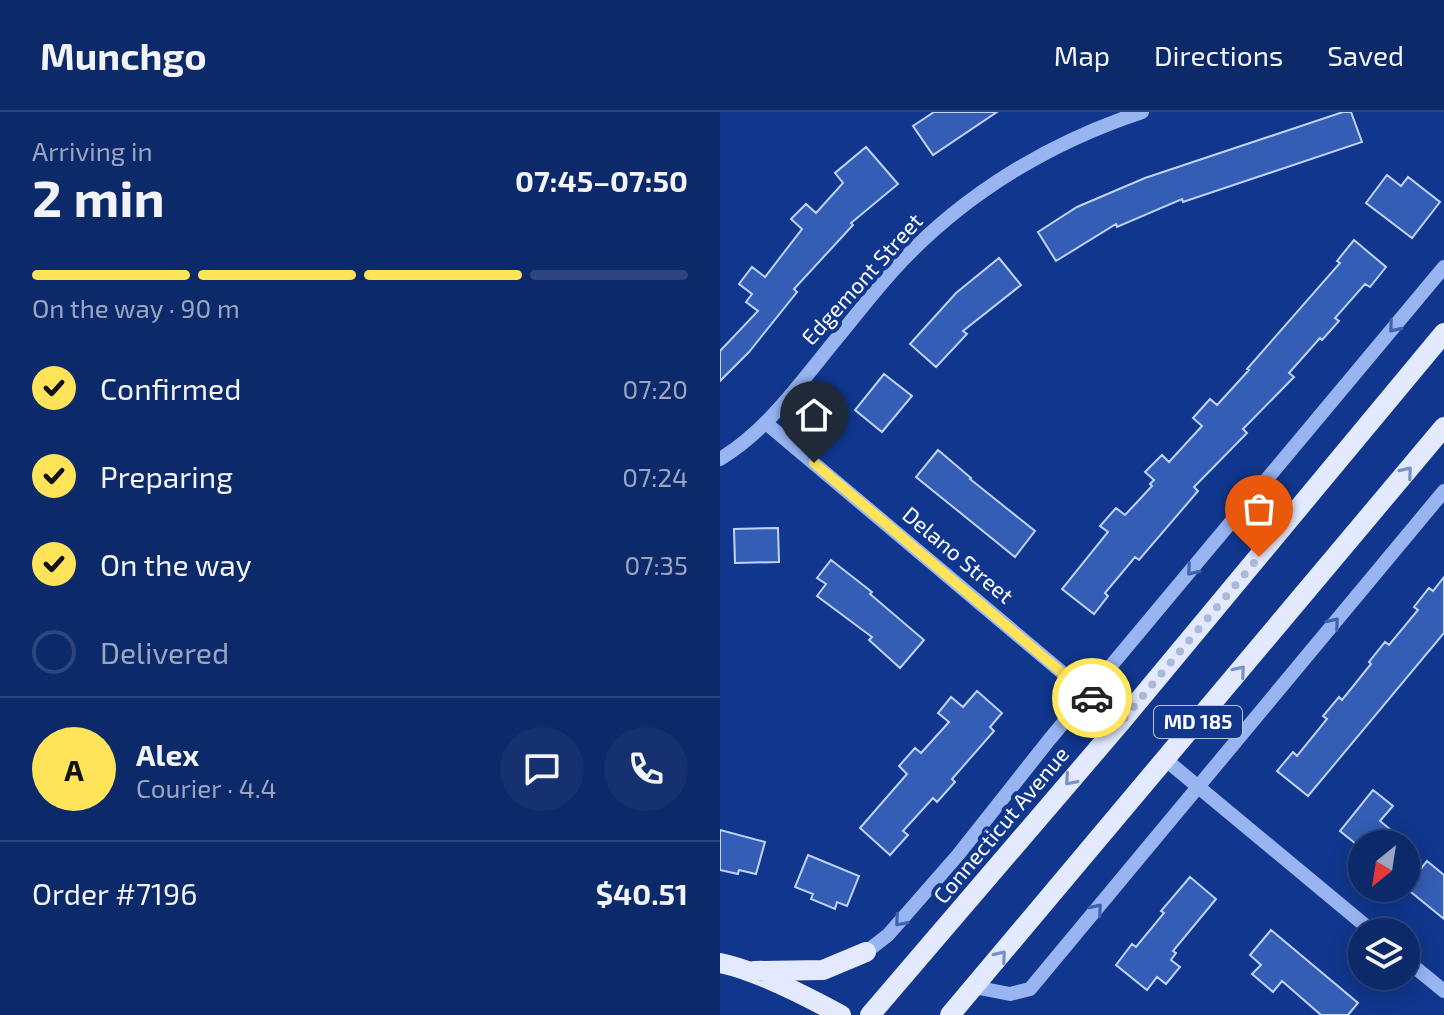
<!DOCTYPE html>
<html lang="en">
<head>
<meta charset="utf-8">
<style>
	:root { --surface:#0c296a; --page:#153170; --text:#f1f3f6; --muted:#9aa6c1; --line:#2c457e; --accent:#ffe459 }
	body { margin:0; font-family:"Exo 2",sans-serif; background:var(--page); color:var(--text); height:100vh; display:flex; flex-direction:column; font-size:30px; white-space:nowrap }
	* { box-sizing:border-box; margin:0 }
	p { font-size:26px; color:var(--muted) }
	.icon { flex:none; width:44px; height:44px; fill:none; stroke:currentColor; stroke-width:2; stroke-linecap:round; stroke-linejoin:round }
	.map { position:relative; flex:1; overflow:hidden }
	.drawer { display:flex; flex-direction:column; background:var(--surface); width:720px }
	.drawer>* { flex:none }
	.needle { width:52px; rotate:210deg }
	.buttons { position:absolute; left:628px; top:718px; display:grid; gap:16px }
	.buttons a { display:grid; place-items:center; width:72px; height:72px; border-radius:50%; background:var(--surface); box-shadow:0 4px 20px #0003,0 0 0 2px var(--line); font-size:40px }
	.pin { position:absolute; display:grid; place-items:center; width:68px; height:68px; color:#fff; margin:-82px -34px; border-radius:50% 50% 50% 0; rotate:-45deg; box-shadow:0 0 8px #0007 }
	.pin .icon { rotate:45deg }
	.courier { position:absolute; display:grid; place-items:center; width:80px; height:80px; margin:-40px; border:6px solid #ffe459; border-radius:50%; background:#fff; color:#222; box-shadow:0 2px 10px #0007 }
	.head em { font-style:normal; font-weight:700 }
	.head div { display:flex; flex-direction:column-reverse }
	.head { display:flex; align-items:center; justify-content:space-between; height:136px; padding:0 32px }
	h1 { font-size:52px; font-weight:700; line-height:60px }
	.bar { display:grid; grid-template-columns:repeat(4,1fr); gap:12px 8px; align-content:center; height:96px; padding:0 32px }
	.bar i { height:10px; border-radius:6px; background:var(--line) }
	.bar .selected { background:var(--accent) }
	.bar p { grid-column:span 4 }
	.line { display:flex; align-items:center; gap:20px; padding:0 32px; border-top:2px solid var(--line) }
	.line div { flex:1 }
	.round { display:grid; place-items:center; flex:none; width:84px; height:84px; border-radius:42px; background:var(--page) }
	ol { padding:0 32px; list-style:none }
	li { display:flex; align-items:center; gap:24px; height:88px }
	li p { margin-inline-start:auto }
	li .icon { padding:8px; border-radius:50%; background:var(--accent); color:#111; stroke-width:4 }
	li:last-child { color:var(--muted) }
	li i { width:44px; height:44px; border:4px solid var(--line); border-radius:50% }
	header { display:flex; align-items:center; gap:48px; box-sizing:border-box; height:112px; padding:0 40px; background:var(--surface); border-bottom:2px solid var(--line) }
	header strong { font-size:38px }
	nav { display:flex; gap:44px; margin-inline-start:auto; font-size:28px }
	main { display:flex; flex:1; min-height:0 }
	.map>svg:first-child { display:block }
	.building { fill:#345db5; stroke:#bfd3fd; stroke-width:2 }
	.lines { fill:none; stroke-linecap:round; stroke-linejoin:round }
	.minor { stroke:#98b5f2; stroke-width:14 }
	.major { stroke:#e3eaff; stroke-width:20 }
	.oneway { stroke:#4063b0 }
	.oneway2 { stroke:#7a90c6 }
	.done { stroke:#abb9d7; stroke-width:8; stroke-dasharray:0 14.4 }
	.route { stroke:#ffe459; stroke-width:10 }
	.labels { text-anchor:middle; stroke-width:8; stroke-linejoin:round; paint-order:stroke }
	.shield { fill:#10378d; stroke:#b7c3dd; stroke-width:2 }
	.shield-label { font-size:20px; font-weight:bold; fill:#fff }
	.street-label { font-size:22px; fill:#fff; stroke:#10378d }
</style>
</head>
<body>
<header>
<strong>Munchgo</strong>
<nav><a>Map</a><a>Directions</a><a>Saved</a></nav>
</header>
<main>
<section class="drawer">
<div class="head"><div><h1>2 min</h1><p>Arriving in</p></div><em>07:45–07:50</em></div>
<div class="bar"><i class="selected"></i><i class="selected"></i><i class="selected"></i><i></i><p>On the way · 90 m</p></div>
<ol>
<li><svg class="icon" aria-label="check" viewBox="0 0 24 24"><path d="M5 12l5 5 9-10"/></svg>Confirmed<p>07:20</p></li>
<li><svg class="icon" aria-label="check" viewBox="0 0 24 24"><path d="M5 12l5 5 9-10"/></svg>Preparing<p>07:24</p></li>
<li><svg class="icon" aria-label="check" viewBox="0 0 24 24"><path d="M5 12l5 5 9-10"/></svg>On the way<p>07:35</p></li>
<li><i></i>Delivered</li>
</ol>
<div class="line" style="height:144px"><b class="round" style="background:var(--accent);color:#111">A</b><div><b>Alex</b><p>Courier · 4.4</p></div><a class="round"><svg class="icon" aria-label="chat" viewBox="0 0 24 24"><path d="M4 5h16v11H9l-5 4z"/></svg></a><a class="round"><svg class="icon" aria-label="phone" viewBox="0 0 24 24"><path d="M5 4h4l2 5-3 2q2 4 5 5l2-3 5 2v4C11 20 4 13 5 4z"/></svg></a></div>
<div class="line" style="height:104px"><div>Order #7196</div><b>$40.51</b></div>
</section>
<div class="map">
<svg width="724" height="903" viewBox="0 0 724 903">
	<rect width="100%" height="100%" fill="#10378d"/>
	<path class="building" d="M214,0h63l-64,43 -20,-29z
		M623,0h8l11,30 -179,60 -1,-3 -65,28 -1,-3 -60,37 -18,-29 39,-25 68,-29z
		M146,35l32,37 -47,39 2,2 -59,64 3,3 -48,60 -29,29v-30l38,-40 -12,-9 6,-8 -13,-10 13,-17 13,10 37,-48 -11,-10 15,-15 10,9 27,-30 -8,-10z
		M667,63l14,11 7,-9 32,25 -28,36 -46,-35z
		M634,128l32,27 -16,20 -5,-3 -30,34 4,3 -17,19 -2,-2 -31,35 5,4 -51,52 4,4 -53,54 4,4 -59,69 -4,-3 -30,36 3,3 -14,18 -32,-25 46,-57 -8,-6 16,-18 9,7 27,-29 -2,-2 4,-4 -9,-8 17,-17 7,7 33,-36 -9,-8 17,-19 7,6 32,-35 -2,-1 93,-106 -3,-2z
		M279,146l22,27 -58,46 4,3 -31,33 -26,-23 46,-51z
		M164,262l28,22 -30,36 -27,-22z
		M218,338l33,28 -1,1 65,52 -20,26 -99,-80z
		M58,416l1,34 -44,1 -1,-34z
		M111,448l41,32 -2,2 54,46 -24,28 -31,-28 3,-3 -55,-41 9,-12 -9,-6z
		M724,465v56l-136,163 -31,-25 16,-19 4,4 30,-37 -4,-3 16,-19 3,3 29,-36 -2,-2 16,-20 4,3 29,-35 -4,-3 15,-19 4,3z
		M257,579l25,22 -12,14 4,4 -42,48 3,3 -18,20 -4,-4 -30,33 5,4 -18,20 -30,-27 47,-54 -8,-8 16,-18 6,5 28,-31 -11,-9 13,-16 12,10z
		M653,678l20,16 -13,15 28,23h-52l-16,-13z
		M0,718l45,12 -9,32 -17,-4 -1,4 -18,-4z
		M88,743l51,21 -12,30 -10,-4 -2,7 -24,-10 2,-5 -18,-7z
		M707,749l17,14v44l-38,-31z
		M470,765l26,22 -43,52 3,2 -5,7 9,7 -14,17 -9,-7 -10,13 -31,-25 16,-21 4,3 28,-34 -3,-2z
		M551,818l87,73 -10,12h-27l-39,-34 -9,11 -21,-18 9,-9 -11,-10z"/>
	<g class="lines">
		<path class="minor" d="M46,311l355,299
			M0,347c50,-30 85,-83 122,-127 19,-23 38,-48 59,-70 66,-70 150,-120 241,-150
			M446,648l207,172
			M146,840l22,-17 70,-80 91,-115 395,-473
			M686,848l38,31
			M254,875l36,7 20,-5 414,-498"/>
		<path class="major" d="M0,851c36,7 88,34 121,52
			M34,859l69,-1 43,-18
			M150,903l251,-293 323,-389
			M230,903l494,-588"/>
	</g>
	<defs><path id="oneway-chevron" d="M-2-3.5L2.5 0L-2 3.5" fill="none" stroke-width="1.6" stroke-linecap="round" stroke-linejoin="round" transform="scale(2)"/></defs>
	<g class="oneway">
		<use href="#oneway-chevron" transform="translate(674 215) rotate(130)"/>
		<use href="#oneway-chevron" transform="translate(472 458) rotate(130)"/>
		<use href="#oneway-chevron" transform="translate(614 511) rotate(-50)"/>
		<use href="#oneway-chevron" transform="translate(377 797) rotate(-50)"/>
		<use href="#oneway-chevron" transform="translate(180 809) rotate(131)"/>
	</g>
	<g class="oneway2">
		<use href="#oneway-chevron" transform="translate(687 360) rotate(-50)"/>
		<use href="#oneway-chevron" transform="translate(520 559) rotate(-50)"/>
		<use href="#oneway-chevron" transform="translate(350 668) rotate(131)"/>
		<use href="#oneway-chevron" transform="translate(281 844) rotate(-50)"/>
	</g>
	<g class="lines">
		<path class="done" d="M372,586l29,24 138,-165"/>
		<path class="route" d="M94,351l278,235"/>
	</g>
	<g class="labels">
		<rect class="shield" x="434" y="594" width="88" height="32" rx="6"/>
		<g class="shield-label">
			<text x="478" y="617">MD 185</text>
		</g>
		<g class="street-label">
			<text transform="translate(142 167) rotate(-48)" y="8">Edgemont Street</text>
			<text transform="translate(238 443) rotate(40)" y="8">Delano Street</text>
			<text transform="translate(281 713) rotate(-50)" y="8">Connecticut Avenue</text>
		</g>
	</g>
</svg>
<div class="buttons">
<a><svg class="needle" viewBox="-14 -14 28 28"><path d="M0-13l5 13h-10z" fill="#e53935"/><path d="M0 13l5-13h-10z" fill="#9aa6c1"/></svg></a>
<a><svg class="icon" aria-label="layers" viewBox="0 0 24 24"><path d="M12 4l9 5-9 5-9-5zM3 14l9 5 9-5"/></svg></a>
</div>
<div class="pin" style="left:539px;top:445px;background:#ea580c"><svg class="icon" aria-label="bag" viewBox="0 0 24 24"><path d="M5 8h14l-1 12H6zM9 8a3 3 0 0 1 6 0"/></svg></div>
<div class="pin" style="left:94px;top:351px;background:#1f2937"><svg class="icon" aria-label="home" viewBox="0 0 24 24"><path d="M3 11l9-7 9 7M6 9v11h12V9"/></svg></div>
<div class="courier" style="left:372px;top:586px"><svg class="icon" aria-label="car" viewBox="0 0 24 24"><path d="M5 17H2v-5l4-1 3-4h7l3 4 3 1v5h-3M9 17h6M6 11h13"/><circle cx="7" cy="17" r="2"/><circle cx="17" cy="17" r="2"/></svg></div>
</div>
</main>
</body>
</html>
